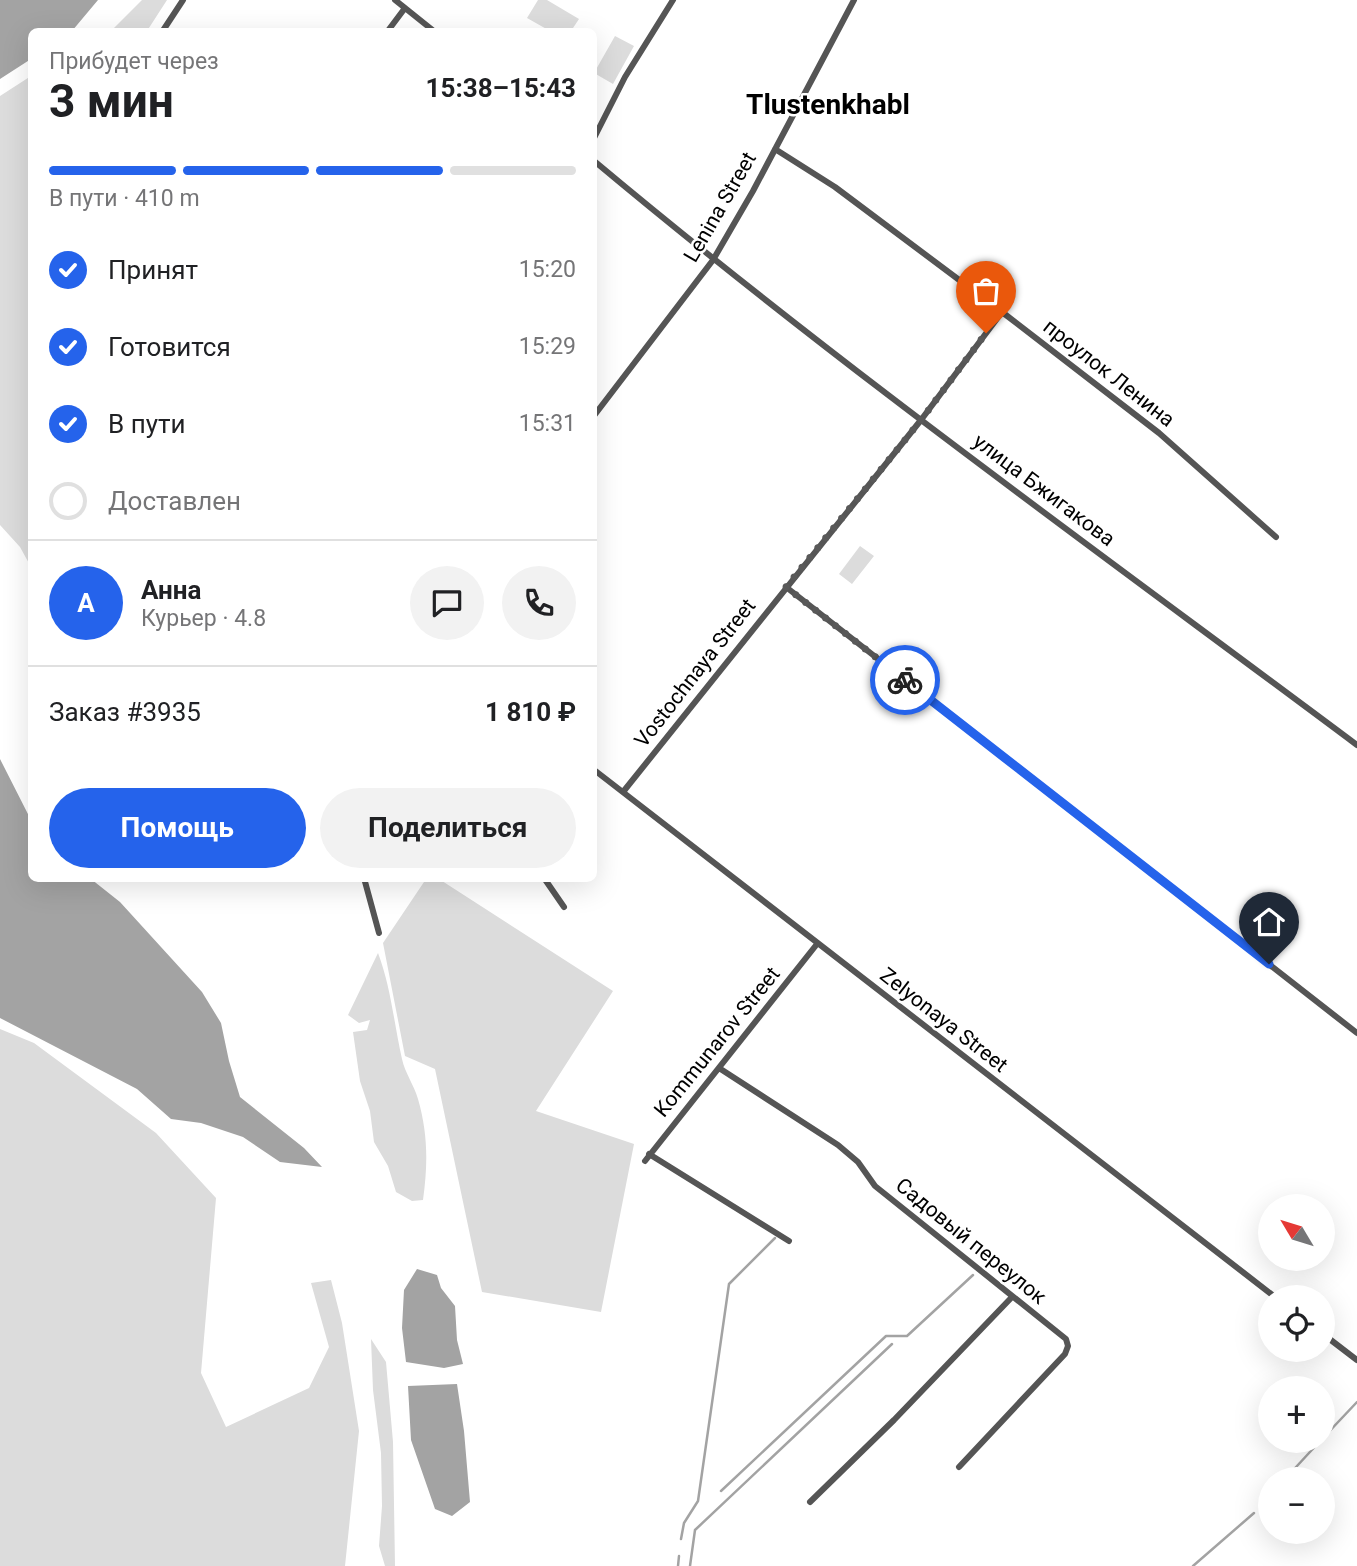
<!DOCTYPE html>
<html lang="ru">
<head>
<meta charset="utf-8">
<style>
	:root { --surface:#fff; --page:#f2f2f2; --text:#202124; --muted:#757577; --line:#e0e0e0; --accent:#2563eb }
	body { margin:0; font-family:Roboto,sans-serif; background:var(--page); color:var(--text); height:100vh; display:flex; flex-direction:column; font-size:26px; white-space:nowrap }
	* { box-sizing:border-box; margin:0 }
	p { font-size:23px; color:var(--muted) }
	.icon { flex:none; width:38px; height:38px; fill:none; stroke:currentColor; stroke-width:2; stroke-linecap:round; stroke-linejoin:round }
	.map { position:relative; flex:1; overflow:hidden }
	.panel { position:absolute; left:28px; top:28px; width:569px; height:854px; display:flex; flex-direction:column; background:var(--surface); border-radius:10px; box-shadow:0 7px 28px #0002 }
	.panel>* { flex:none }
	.needle { width:46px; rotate:308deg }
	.tools { position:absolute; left:1258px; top:1194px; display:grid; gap:14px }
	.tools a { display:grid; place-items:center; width:77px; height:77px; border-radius:50%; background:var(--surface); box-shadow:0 7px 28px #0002; font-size:35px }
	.pin { position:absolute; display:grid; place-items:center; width:60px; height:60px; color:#fff; margin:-72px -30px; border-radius:50% 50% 50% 0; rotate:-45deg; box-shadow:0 0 7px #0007 }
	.pin .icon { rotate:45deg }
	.courier { position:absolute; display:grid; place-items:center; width:70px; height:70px; margin:-35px; border:5px solid #2563eb; border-radius:50%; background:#fff; color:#222; box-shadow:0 2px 9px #0007 }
	.headline em { font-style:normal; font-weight:700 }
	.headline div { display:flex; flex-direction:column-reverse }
	.headline { display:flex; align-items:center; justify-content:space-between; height:119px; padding:0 21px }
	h1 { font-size:46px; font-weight:700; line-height:52px }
	.bar { display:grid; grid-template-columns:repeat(4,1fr); gap:10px 7px; align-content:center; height:84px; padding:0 21px }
	.bar i { height:9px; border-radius:5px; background:var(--line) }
	.bar .current { background:var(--accent) }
	.bar p { grid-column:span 4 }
	.line { display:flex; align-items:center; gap:18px; padding:0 21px; border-top:2px solid var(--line) }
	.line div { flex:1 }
	.round { display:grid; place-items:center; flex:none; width:74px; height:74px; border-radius:37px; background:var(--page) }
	ol { padding:0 21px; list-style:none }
	li { display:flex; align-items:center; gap:21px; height:77px }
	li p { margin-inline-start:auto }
	li .icon { padding:7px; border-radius:50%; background:var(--accent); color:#fff; stroke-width:4 }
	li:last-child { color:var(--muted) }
	li i { width:38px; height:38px; border:4px solid var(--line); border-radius:50% }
	.cta { display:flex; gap:14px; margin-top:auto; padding:14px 21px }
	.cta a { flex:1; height:80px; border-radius:42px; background:var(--accent); color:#fff; font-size:28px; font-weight:700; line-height:80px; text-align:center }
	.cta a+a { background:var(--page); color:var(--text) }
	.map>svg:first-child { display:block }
	.green { fill:#dcdcdc }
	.water { fill:#a3a3a3 }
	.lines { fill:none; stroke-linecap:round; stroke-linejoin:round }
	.stream { stroke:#a3a3a3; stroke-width:2.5 }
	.street { stroke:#555; stroke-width:6 }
	.done { stroke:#595959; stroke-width:7; stroke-dasharray:0 12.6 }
	.route { stroke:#2563eb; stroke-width:9 }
	.labels { text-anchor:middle; stroke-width:5; stroke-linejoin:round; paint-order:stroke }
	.street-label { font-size:21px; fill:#000; stroke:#fff }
	.district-label { font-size:28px; font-weight:bold; fill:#000; stroke:#fff }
</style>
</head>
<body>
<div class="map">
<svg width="1357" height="1566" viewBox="0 0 1357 1566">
	<rect width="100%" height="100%" fill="#fff"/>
	<path class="green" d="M142,0h25l-20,31h-36z
		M538,0h9l32,19 -8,12h-21l-23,-13z
		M615,36l19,10 -21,38 -19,-11z
		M31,76v491l-11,-20 -20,-22v-429z
		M860,546l14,10 -22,28 -13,-10z
		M426,879h13l174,112 -77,120 98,33 -33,168 -119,-20 -47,-223 -30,-13 -22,-113z
		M378,953c13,34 16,71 24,106 3,14 12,26 16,40 10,35 10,65 5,101l-11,1 -16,-9 -8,-26 -14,-24 -4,-31 -10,-30 -7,-49 14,-2 3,-10 -11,3 -11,-8z
		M0,1029l34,14 122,90 60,65 -15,175 25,54 83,-39 20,-41 -18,-64 20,-3 11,43 17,108 -14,135h-345z
		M371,1339l15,23 7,80 2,124h-10l-6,-20 3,-40 -1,-53 -8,-63z"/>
	<path class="water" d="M0,0h98l-26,31 -40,1 -1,27 -31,20z
		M0,759l31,61 1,58 59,1 29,23 82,90 19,31 8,38 11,36 64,51 18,19 -42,-5 -37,-25 -42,-14 -30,-4 -34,-30 -137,-71z
		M417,1269l20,6 4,13 14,18 2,34 6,24 -19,4 -38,-6 -4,-34 2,-38z
		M457,1384l7,47 6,71 -18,14 -17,-7 -24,-69 -3,-54z"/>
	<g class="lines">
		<path class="stream" d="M1323,1438l34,-36
			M1285,1479l36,-39
			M721,1491l165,-155h21l66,-61
			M681,1539l3,-16 14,-22 31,-217 46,-46
			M678,1566l1,-10
			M690,1566l5,-36 197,-186
			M1193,1566l61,-53"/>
		<path class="street" d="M395,0l40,32
			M162,32l21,-32
			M387,32l18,-24
			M593,140l32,-63 48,-77
			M775,149l60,38 167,125 157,121 117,104
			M593,160c246,206 507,393 764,585
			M593,417l120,-157 40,-69 101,-191
			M786,587l571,446
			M593,769l682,528
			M623,792l298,-372 81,-108
			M364,878l15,55
			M544,878l20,29
			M719,1068l119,77 20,17 17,24 191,153 2,7 -3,8 -106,113
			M649,1154l140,87
			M645,1161l172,-217
			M1323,1334l34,26
			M810,1502l84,-82 118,-123"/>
	</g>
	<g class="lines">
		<path class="done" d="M905,680l-119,-93 135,-167 65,-87"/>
		<path class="route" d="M905,680l364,284"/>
	</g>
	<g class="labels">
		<g class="street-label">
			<text transform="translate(720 207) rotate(-60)" y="7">Lenina Street</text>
			<text transform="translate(1109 373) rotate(38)" y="7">проулок Ленина</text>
			<text transform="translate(1044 490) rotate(37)" y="7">улица Бжигакова</text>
			<text transform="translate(695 673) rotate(-52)" y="7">Vostochnaya Street</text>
			<text transform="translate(944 1020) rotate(38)" y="7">Zelyonaya Street</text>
			<text transform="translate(717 1042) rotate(-51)" y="7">Kommunarov Street</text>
			<text transform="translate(971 1241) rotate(39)" y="7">Садовый переулок</text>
		</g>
		<g class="district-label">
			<text x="828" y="114">Tlustenkhabl</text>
		</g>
	</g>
</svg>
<div class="tools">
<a><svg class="needle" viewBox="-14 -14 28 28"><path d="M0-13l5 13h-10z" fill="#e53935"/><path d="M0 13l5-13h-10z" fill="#757577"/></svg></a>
<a><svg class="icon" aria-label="locate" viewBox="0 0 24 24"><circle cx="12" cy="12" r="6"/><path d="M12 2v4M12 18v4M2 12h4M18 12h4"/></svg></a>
<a>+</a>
<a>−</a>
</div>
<div class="pin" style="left:986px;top:333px;background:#ea580c"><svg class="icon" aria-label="bag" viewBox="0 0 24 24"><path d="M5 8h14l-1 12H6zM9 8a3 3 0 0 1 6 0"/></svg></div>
<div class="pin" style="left:1269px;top:964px;background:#1f2937"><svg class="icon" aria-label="home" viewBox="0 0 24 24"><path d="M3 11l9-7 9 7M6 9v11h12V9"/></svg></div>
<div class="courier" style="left:905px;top:680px"><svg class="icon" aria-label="bike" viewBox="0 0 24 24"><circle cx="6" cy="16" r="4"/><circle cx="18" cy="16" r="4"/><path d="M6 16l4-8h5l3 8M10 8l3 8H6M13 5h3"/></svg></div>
<section class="panel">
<div class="headline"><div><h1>3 мин</h1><p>Прибудет через</p></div><em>15:38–15:43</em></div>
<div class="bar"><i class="current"></i><i class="current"></i><i class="current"></i><i></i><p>В пути · 410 m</p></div>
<ol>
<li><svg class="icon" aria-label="check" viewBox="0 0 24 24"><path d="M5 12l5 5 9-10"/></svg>Принят<p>15:20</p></li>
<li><svg class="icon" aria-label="check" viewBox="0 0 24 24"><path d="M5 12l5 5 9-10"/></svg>Готовится<p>15:29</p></li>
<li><svg class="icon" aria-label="check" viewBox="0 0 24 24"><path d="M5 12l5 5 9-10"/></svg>В пути<p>15:31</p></li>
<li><i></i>Доставлен</li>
</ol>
<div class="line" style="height:126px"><b class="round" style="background:var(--accent);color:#fff">А</b><div><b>Анна</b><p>Курьер · 4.8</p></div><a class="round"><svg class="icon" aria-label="chat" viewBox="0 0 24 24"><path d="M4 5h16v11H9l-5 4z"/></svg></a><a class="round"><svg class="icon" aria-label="phone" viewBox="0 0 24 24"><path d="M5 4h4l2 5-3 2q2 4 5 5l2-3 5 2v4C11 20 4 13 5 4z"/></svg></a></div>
<div class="line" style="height:91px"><div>Заказ #3935</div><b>1 810 ₽</b></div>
<div class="cta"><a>Помощь</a><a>Поделиться</a></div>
</section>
</div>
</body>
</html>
